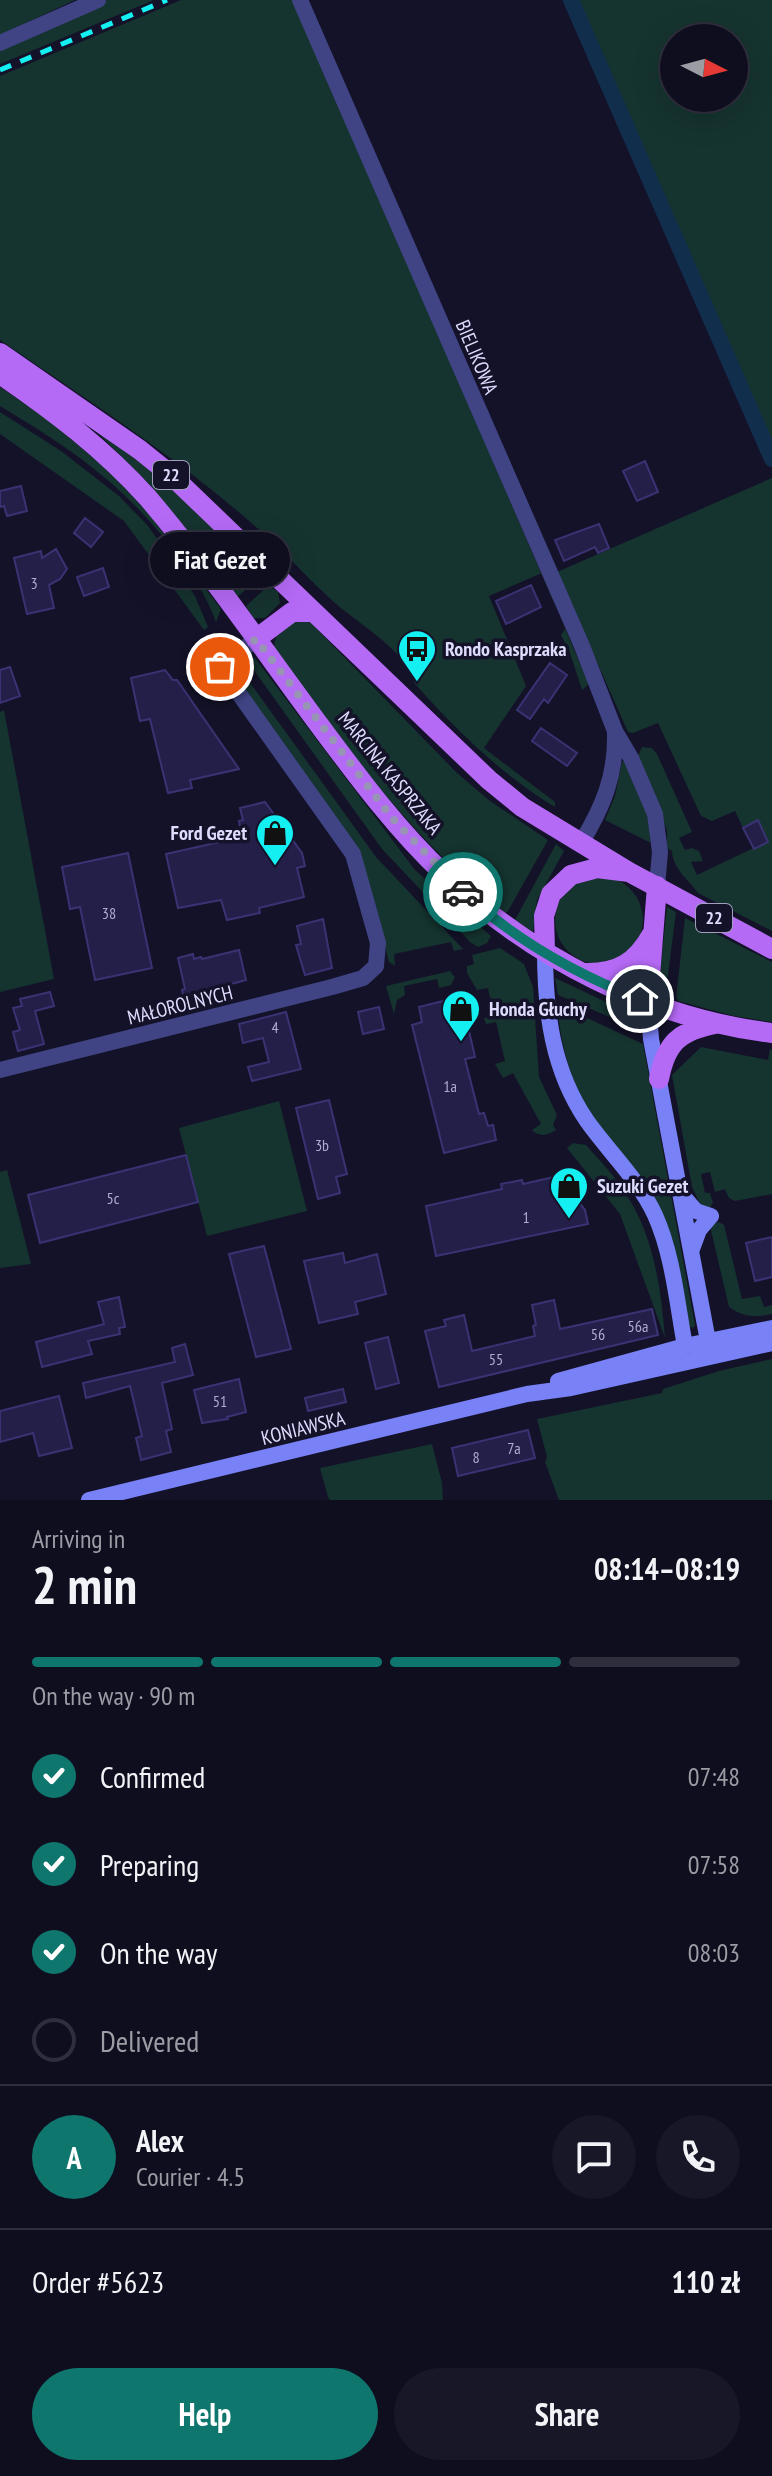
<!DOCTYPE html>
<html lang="en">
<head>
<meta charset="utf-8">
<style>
	:root { --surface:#0f0e1f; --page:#181728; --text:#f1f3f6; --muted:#9b9ca4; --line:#2f2e3d; --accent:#0f766e }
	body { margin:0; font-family:"PT Sans Narrow",sans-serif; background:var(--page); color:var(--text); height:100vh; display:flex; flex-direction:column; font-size:30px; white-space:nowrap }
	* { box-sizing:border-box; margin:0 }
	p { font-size:26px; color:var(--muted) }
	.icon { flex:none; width:44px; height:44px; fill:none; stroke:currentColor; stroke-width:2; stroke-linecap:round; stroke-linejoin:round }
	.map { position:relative; height:1500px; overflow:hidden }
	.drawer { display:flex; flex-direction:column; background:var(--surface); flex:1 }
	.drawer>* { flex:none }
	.needle { width:52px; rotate:96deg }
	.fabs { position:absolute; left:660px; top:24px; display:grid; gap:16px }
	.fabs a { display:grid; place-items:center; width:88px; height:88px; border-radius:50%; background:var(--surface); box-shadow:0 8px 32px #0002,0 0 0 2px var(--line); font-size:40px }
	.pin { position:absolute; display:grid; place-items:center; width:68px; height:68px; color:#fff; margin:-34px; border:4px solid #fff; border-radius:50%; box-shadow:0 2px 8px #0007 }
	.courier { position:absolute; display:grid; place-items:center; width:80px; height:80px; margin:-40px; border:6px solid #0f766e; border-radius:50%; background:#fff; color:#222; box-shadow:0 2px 10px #0007 }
	.bubble { position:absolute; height:56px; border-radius:28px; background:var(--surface); box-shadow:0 8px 32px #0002,0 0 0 2px var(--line); font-size:26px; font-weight:700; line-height:56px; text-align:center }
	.summary em { font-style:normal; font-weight:700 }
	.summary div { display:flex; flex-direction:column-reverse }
	.summary { display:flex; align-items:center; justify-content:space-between; height:136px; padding:0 32px }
	h1 { font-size:52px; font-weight:700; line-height:60px }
	.bar { display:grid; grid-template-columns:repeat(4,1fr); gap:12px 8px; align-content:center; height:96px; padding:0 32px }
	.bar i { height:10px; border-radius:6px; background:var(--line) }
	.bar .active { background:var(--accent) }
	.bar p { grid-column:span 4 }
	.line { display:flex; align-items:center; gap:20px; padding:0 32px; border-top:2px solid var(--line) }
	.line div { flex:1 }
	.round { display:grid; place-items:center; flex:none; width:84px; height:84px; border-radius:42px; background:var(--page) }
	ol { padding:0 32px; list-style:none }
	li { display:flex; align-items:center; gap:24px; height:88px }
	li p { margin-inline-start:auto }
	li .icon { padding:8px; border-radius:50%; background:var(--accent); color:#fff; stroke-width:4 }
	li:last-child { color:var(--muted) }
	li i { width:44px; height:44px; border:4px solid var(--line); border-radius:50% }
	.cta { display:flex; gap:16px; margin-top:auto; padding:16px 32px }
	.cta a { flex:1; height:92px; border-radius:48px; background:var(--accent); color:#fff; font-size:32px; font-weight:700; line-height:92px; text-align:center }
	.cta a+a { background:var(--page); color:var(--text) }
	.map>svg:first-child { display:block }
	.green { fill:#15332f; fill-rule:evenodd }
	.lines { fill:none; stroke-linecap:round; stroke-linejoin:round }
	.canal { stroke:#122e4d; stroke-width:16 }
	.building { fill:#241f49; stroke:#393373; stroke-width:2 }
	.minor { stroke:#404485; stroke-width:16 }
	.secondary { stroke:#7981f7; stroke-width:16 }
	.primary { stroke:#b56af6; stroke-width:20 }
	.rail { stroke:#14f0f1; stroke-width:5; stroke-dasharray:12 10; stroke-linecap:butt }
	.done { stroke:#9795b3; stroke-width:8; stroke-dasharray:0 14.4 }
	.route { stroke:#0f766e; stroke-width:10 }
	.labels { text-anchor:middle; stroke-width:7; stroke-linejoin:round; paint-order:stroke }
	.number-label { font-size:16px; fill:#afadd0 }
	.shield { fill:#141229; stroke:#a19fbd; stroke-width:2 }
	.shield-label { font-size:18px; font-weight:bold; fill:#dddcfd }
	.street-label { font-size:20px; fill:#dddcfd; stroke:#141229 }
	.poi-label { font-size:20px; font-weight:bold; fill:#dddcfd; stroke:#141229; text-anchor:start }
</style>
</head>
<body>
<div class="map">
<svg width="772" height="1500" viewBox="0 0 772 1500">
	<rect width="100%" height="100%" fill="#141229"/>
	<path class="green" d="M0,0h75l-75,35z
		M104,0h50l-154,64v-16z
		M181,0h113l295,684 -7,6 -12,-37 -9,-18 4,-6 -23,-56 -53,23 37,90 -42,62 71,54v5c-53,-32 -98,-76 -140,-123 -8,-33 -55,-59 -80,-81 -27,-24 -51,-52 -79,-76 -79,-70 -169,-127 -256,-187v-264z
		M571,0h201v458zM674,38h60v60h-60z
		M0,387l48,33 62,52 38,41 73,96 -5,13c-12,-32 -27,-53 -48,-79 -51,-64 -99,-95 -168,-137z
		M0,412l61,39 58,45 29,30 28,39v5l19,26 13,31 -4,3 -80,-109 -124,-87z
		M97,432l61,43 71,68 32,34 -24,20 -88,-113z
		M772,478v453l-74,-38c-8,-12 -25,-23 -26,-42l-5,-3v-18l-30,-72 5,-11 10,1 5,6 35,78 -13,6 6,12 7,-2 7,3 4,10 -12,1 6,13 71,-34 -10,-20 -15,7 -8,-17 -23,10 -11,-5 -43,-93 -25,10 -5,-1 -71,-160z
		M269,585l9,7 2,11 -15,15h-12l-7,-12z
		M296,620l14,2 147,151 33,28 58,39 -40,71 -2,2c-97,-76 -161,-167 -232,-266l2,-11z
		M255,658l160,212 76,66 -4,7 -9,4 -8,-5 -88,-93 -136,-190z
		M238,666l138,191 87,92 -9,2 -3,-9 -57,12 1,12 -6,-4 -26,-101 -124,-181z
		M4,710l50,269 -54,13v-280z
		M625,761l22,52 4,30 -46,-23 10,-24 7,-34z
		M556,844l8,7 -27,49 -4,32 -18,-12z
		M555 920a44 44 0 1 1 88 0a44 44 0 1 1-88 0Z
		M667,907l9,5 -11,86 -7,-6z
		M685,918l87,44v60l-38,-6 -56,-15 -2,-3z
		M500,948l24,16 9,23 6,90 18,38 -4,10 3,5c-8,6 -17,7 -24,0l9,-6 -28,-51 -10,5 -8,-14 10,-3 -9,-39 -10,2 -2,-6 10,-2 -6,-28 -11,2 -10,-17v-7l7,-2 -2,-9z
		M450,971l5,6 -4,8 -12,3 -2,-9 -33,7 1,9 -8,5 -3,14 -8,-28z
		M555,978l83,39 2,13 -82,-35z
		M557,1004l86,40 52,281 -2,3 -4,-2 -16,-84 -92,-144c-14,-31 -21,-60 -24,-94z
		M701,1047l67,13 2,-11 2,1v144l-37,7 -6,-3 -4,-9 -10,3 -5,-20 -9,2 4,19h5l3,10 -4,6 -7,-1 -10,-21 -20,-112z
		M279,1101l28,110 -100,25 -28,-108z
		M573,1143l13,2c14,16 29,31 40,49 28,42 35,95 39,144l-45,-124 -53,-66z
		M7,1170l24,94 -31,4v-96z
		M719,1222l5,3 18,74 18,-3 4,11 8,-2v9c-17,4 -29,3 -43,-7l-19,-81z
		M772,1359v141h-213l-14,-38 2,-5 -10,-38 125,-26 1,-4 56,-18z
		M432,1444l10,39 1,17h-113l-2,-3 -8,-29z"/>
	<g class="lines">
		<path class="canal" d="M571,0l201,459"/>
	</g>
	<path class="building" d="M645,461l13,31 -21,9 -14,-30z
		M21,486l6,25 -20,5 -3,-10 -4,1v-16z
		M85,518l18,14 -12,15 -17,-14z
		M599,524l10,24 -11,5 -3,-6 -31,14 -9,-21z
		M56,549l11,20 -7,10 -11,6 5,23 -27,6 -13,-56 27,-7 1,7z
		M103,568l6,19 -25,9 -7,-19z
		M531,585l10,22 -35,17 -10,-23z
		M550,663l17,12 -19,28 -4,-4 -14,20 -13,-9z
		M10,667l10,29 -20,7v-33z
		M165,670l8,10h4l62,89 -49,11 2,8 -24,5 -18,-74 -10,2 -9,-43z
		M541,728l36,25 -10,13 -35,-25z
		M265,802l37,51 3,13 -8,2 7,29 -45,11 1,5 -33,7 -6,-20 -43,8 -12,-54 76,-17 -3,-16 4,-1 -3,-12z
		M758,820l10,22 -14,7 -11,-21z
		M128,853l24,115 -57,12 -15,-73 -10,2 -8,-42z
		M323,919l9,49 -27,7 -9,-30 5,-1 -4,-18z
		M239,950l7,30 -37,10 3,13 -26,6 -4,-19 3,-1 -7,-31 15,-4 1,5 7,-2 1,2z
		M50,992l4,14 -19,5 9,33 -26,7 -5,-19 7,-2 -7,-22 9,-2 -2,-7z
		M451,999l1,5 10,-3 13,56 -10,2 14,55 5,-1 4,13 5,-1 3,15 -52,13 -32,-128 10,-3 -3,-15z
		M379,1007l5,22 -21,5 -5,-22z
		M286,1012l15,57 -49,12 -4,-14 21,-5 -6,-24 -20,5 -4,-19z
		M329,1100l18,74 -11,3 4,16 -22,6 -22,-91z
		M186,1155l12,47 -158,41 -12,-48z
		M558,1176l27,34 3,14 -152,32 -10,-50 76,-17 -1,-5 21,-4 1,4z
		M772,1237v40l-17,4 -9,-38z
		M264,1246l27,103 -35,8 -27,-103z
		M343,1253l2,10 32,-9 9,40 -31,8 3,12 -39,9 -15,-62z
		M119,1297l6,30 -6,1 1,6 -32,7 4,13 -50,13 -6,-25 68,-18 -6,-22z
		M554,1300l6,29 92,-20 6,26 -219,52 -14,-56 21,-5 -2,-6 20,-5 8,36 63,-15 -2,-10 3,-1 -4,-20z
		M388,1337l11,46 -23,6 -11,-46z
		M185,1344l8,31 -31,8 10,46 -6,2 5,21 -30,8 -5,-22 6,-2 -12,-50 -44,12 -3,-15 92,-21 -3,-14z
		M239,1379l7,33 -19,5 1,2 -26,4 -8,-33z
		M343,1389l3,13 -38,9 -3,-13z
		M59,1396l13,52 -33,8 -6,-23 -33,9v-31z
		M528,1430l7,28 -77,18 -6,-28z"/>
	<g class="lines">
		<path class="minor" d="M300,0l282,646 33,85 16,27 24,56 5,38 -3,34
			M0,43l98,-43
			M581,843c22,-36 35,-67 34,-110
			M0,1070l332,-83 31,-9 13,-12 2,-23 -25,-89 -133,-187 36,-28"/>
		<path class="secondary" d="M545,951c0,60 7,119 42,170 22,31 52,59 68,94 18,40 22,88 30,131
			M648,1002l3,37 57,302
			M682,1195l14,16 15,5 -12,14 -7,19
			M558,1381l127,-35 87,-18
			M89,1500l438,-106 44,-6 201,-45"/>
		<path class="primary" d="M0,353l140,97 31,25 318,305 33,27 107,65
			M0,374c54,37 104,75 148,124 61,72 115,151 172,228 38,51 77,104 124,148 89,85 206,144 328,159
			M256,639l36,-27h21
			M545,951l-1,-35 7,-22 20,-19 26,-7 32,4 143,77
			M585,973c32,1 51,-10 67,-39
			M648,1002l9,-116
			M659,1079c7,-36 20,-48 56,-55"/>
		<path class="rail" d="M0,70l167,-70"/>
	</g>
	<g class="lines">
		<path class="done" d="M220,667l36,-28 136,179 71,74"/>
		<path class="route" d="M463,892c50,46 113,82 177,107"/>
	</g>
	<defs>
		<g id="bus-pin" transform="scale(2)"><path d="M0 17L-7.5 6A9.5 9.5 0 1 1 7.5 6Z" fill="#14f0f1" stroke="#141229"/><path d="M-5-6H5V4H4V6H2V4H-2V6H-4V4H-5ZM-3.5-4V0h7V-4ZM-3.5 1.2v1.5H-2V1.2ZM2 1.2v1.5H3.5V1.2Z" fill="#111"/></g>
		<g id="shop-pin" transform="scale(2)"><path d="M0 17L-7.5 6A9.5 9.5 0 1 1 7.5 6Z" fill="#14f0f1" stroke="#141229"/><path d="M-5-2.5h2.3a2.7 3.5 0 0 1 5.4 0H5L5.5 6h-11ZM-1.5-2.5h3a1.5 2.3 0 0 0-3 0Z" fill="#111"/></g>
	</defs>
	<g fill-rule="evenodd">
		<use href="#bus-pin" x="417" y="649"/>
		<use href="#shop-pin" x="275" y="833"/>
		<use href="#shop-pin" x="461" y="1009"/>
		<use href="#shop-pin" x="569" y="1186"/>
	</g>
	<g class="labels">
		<g class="number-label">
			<text x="34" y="589">3</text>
			<text x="109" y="919">38</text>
			<text x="275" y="1033">4</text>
			<text x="450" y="1092">1a</text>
			<text x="322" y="1151">3b</text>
			<text x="113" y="1204">5c</text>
			<text x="526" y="1223">1</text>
			<text x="638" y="1332">56a</text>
			<text x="598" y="1340">56</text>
			<text x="496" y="1365">55</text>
			<text x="220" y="1407">51</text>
			<text x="514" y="1454">7a</text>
			<text x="476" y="1463">8</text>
		</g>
		<g class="shield">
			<rect x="153" y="461" width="36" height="28" rx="6"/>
			<rect x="696" y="904" width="36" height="28" rx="6"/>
		</g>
		<g class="shield-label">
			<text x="171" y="481">22</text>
			<text x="714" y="924">22</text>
		</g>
		<g class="street-label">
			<text transform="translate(477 357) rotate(67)" y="7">BIELIKOWA</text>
			<text transform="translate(390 773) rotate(51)" y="7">MARCINA KASPRZAKA</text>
			<text transform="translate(180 1005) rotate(-14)" y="7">MAŁOROLNYCH</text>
			<text transform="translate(303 1428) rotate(-14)" y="7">KONIAWSKA</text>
		</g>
		<g class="poi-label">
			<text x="445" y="656">Rondo Kasprzaka</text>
			<text x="247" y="840" text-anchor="end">Ford Gezet</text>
			<text x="489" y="1016">Honda Głuchy</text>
			<text x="597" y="1193">Suzuki Gezet</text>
		</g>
	</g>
</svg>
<div class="fabs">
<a><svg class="needle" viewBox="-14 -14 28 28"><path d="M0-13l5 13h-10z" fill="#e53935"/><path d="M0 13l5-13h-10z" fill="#9b9ca4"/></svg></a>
</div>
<div class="pin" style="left:220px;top:667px;background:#ea580c"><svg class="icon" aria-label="bag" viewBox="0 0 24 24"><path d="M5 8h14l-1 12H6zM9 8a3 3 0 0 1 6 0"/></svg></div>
<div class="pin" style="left:640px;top:999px;background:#1f2937"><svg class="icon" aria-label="home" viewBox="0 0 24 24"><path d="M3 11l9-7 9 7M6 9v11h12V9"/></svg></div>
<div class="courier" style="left:463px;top:892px"><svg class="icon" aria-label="car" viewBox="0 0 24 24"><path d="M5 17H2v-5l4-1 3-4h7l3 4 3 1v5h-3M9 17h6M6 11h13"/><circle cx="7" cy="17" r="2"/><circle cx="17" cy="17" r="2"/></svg></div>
<div class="bubble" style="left:150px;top:532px;width:140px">Fiat Gezet</div>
</div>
<section class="drawer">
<div class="summary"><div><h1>2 min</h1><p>Arriving in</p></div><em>08:14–08:19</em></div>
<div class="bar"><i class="active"></i><i class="active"></i><i class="active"></i><i></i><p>On the way · 90 m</p></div>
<ol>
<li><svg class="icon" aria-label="check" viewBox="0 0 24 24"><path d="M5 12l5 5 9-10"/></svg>Confirmed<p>07:48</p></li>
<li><svg class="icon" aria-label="check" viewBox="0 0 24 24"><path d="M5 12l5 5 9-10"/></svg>Preparing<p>07:58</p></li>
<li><svg class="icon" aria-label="check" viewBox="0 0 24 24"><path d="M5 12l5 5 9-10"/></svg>On the way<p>08:03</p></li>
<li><i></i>Delivered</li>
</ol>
<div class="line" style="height:144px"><b class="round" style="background:var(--accent);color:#fff">A</b><div><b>Alex</b><p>Courier · 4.5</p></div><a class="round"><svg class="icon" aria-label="chat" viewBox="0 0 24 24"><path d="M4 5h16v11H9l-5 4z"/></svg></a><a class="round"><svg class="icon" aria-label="phone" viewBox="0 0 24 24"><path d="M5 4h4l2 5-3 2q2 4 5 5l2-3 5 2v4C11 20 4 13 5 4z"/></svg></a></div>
<div class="line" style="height:104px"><div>Order #5623</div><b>110 zł</b></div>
<div class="cta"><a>Help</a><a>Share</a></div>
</section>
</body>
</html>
